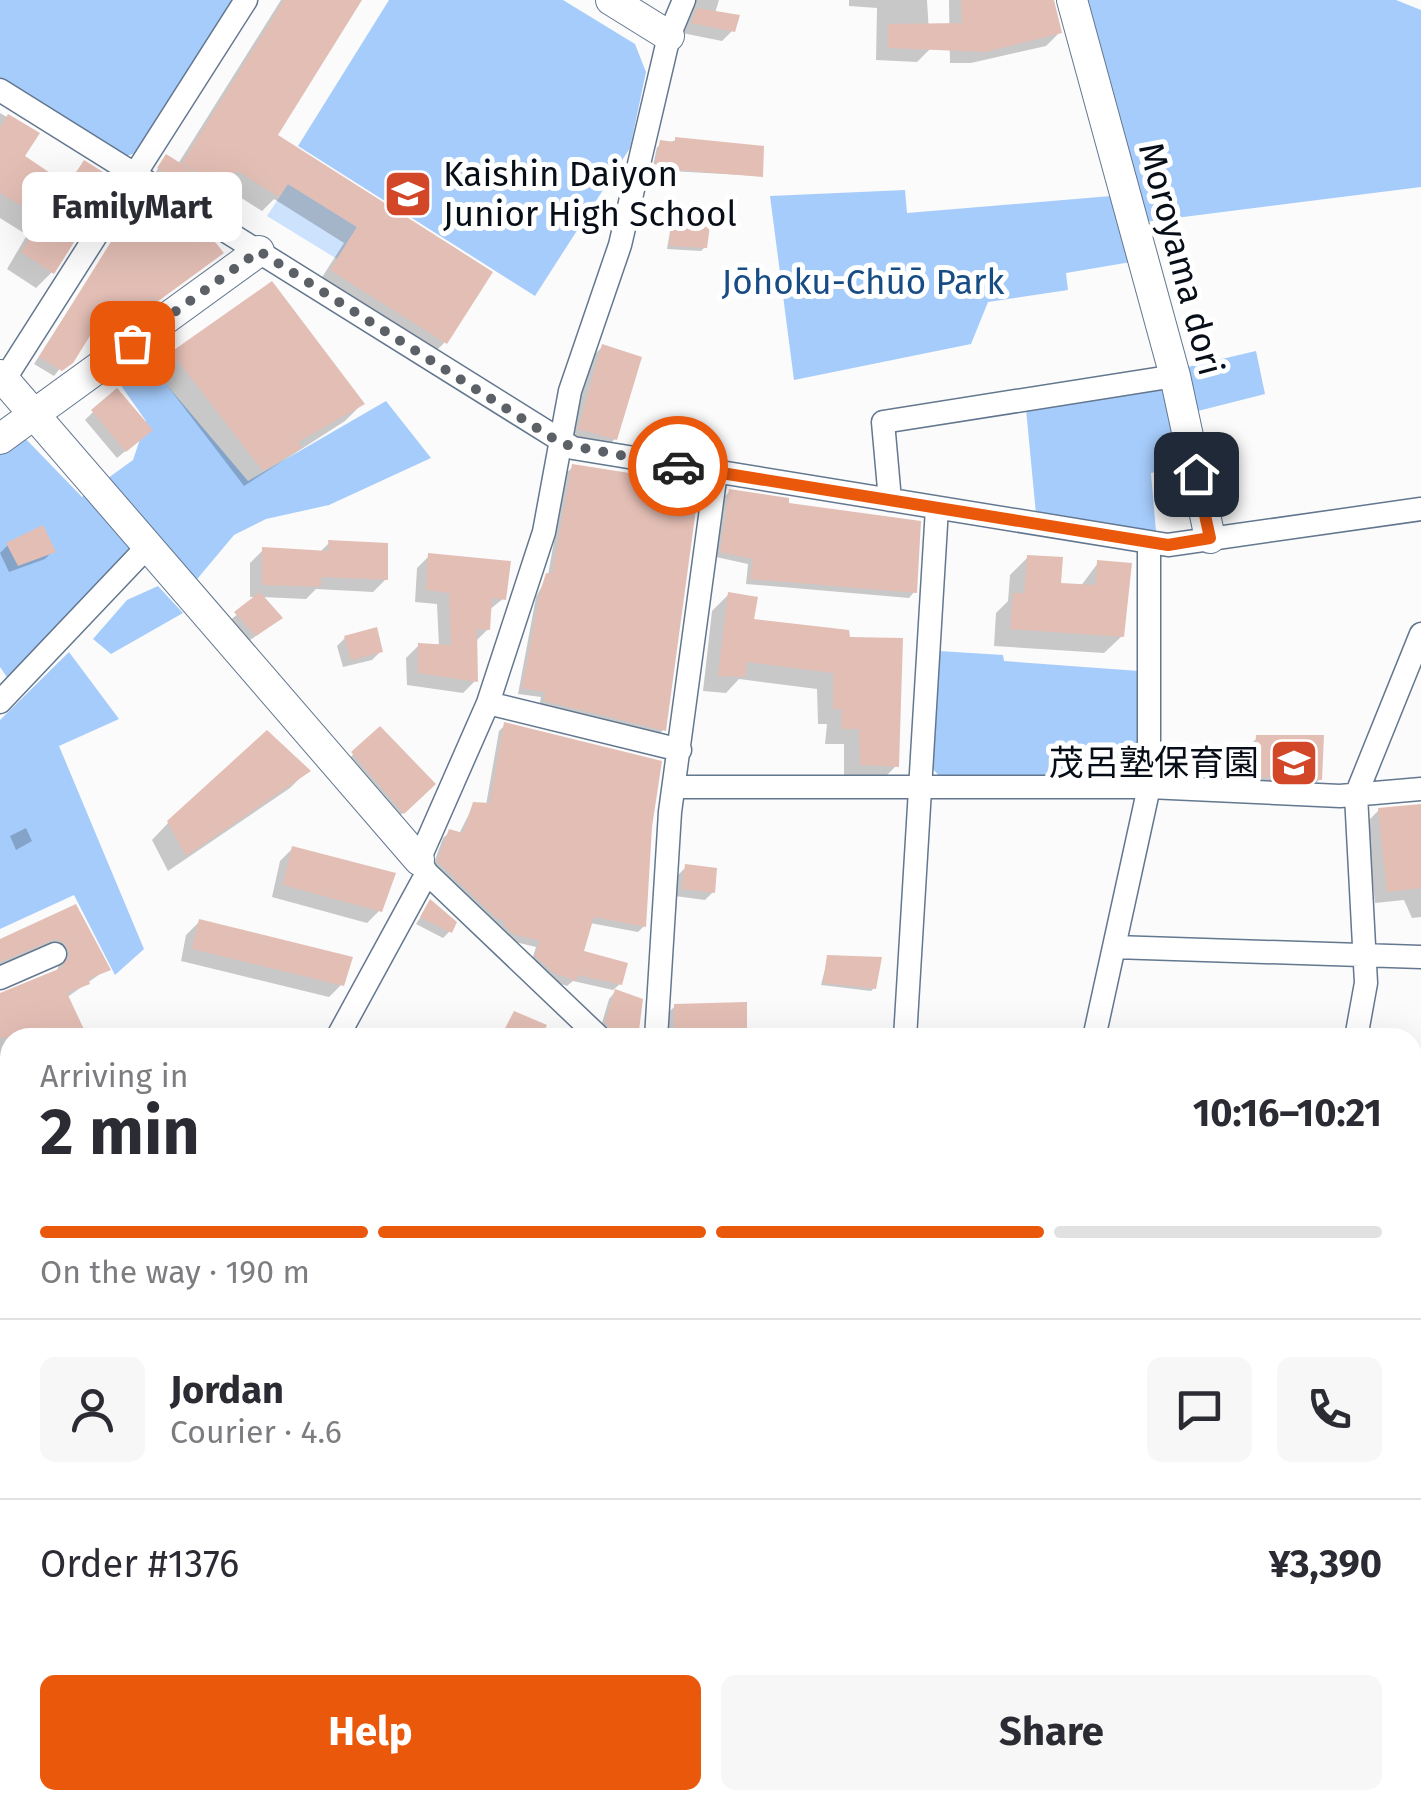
<!DOCTYPE html>
<html lang="en">
<head>
<meta charset="utf-8">
<style>
	:root { --surface:#fff; --page:#f7f7f7; --text:#2b2b33; --muted:#7c7c81; --line:#e1e1e2; --accent:#ea580c }
	body { margin:0; font-family:"Fira Sans","Noto Sans JP",sans-serif; background:var(--page); color:var(--text); height:100vh; display:flex; flex-direction:column; font-size:38px; white-space:nowrap }
	* { box-sizing:border-box; margin:0 }
	p { font-size:32px; color:var(--muted) }
	.icon { flex:none; width:55px; height:55px; fill:none; stroke:currentColor; stroke-width:2; stroke-linecap:round; stroke-linejoin:round }
	.map { position:relative; flex:1; overflow:hidden }
	.details { position:absolute; left:0px; top:1028px; width:1422px; height:782px; display:flex; flex-direction:column; background:var(--surface); border-radius:30px 30px 0 0; box-shadow:0 10px 40px #0002 }
	.details>* { flex:none }
	.pin { position:absolute; display:grid; place-items:center; width:85px; height:85px; color:#fff; margin:-42px; border-radius:20px; box-shadow:0 5px 15px #0006 }
	.courier { position:absolute; display:grid; place-items:center; width:100px; height:100px; margin:-50px; border:8px solid #ea580c; border-radius:50%; background:#fff; color:#222; box-shadow:0 2px 12px #0007 }
	.bubble { position:absolute; height:70px; border-radius:15px; background:var(--surface); box-shadow:0 10px 40px #0002; font-size:32px; font-weight:700; line-height:70px; text-align:center }
	.summary em { font-style:normal; font-weight:700 }
	.summary div { display:flex; flex-direction:column-reverse }
	.summary { display:flex; align-items:center; justify-content:space-between; height:170px; padding:0 40px }
	h1 { font-size:65px; font-weight:700; line-height:75px }
	.bar { display:grid; grid-template-columns:repeat(4,1fr); gap:15px 10px; align-content:center; height:120px; padding:0 40px }
	.bar i { height:12px; border-radius:8px; background:var(--line) }
	.bar .on { background:var(--accent) }
	.bar p { grid-column:span 4 }
	.line { display:flex; align-items:center; gap:25px; padding:0 40px; border-top:2px solid var(--line) }
	.line div { flex:1 }
	.round { display:grid; place-items:center; flex:none; width:105px; height:105px; border-radius:15px; background:var(--page) }
	.button { display:flex; gap:20px; margin-top:auto; padding:20px 40px }
	.button a { flex:1; height:115px; border-radius:15px; background:var(--accent); color:#fff; font-size:40px; font-weight:700; line-height:115px; text-align:center }
	.button a+a { background:var(--page); color:var(--text) }
	.map>svg:first-child { display:block }
	.green { fill:#a6ccfb }
	.water { fill:#cde3fd }
	.shadow { fill:#0003 }
	.building { fill:#e3beb5 }
	.lines { fill:none; stroke-linecap:round; stroke-linejoin:round }
	.minor-casing { stroke:#63778f; stroke-width:25 }
	.tertiary-casing { stroke:#63778f; stroke-width:32 }
	.primary-casing { stroke:#63778f; stroke-width:40 }
	.minor { stroke:#fff; stroke-width:22 }
	.tertiary { stroke:#fff; stroke-width:30 }
	.primary { stroke:#fff; stroke-width:38 }
	.done { stroke:#5c6167; stroke-width:10; stroke-dasharray:0 18 }
	.route { stroke:#ea580c; stroke-width:12 }
	.labels { text-anchor:middle; stroke-width:10; stroke-linejoin:round; paint-order:stroke }
	.poi-label { font-size:35px; fill:#070e17; stroke:#fff; text-anchor:start }
	.street-label { font-size:35px; fill:#070e17; stroke:#fff }
	.park-label { font-size:35px; fill:#174c85; stroke:#fff }
</style>
</head>
<body>
<div class="map">
<svg width="1421" height="1808" viewBox="0 0 1421 1808">
	<rect width="100%" height="100%" fill="#fbfbfb"/>
	<path class="green" d="M0,0h234l-98,153 -10,3 -126,-78z
		M389,0h174l72,44 11,28 -16,76 -95,148 -237,-150z
		M1084,0h312l25,10v177l-277,35z
		M905,190l2,23 204,-17 20,66 -65,11 2,17 -80,12 -17,42 -177,36 -24,-184z
		M1256,351l9,43 -71,18 -11,-44z
		M144,358l104,123 138,-80 45,57 -102,47 -63,14 -32,16 -41,49 -43,-51 -139,150 -11,-16v-215l22,-17 60,62 51,-37 13,-39 -31,-44z
		M1154,387l13,6 15,74 -31,6 5,59 -120,-18 -10,-105z
		M158,586l25,27 -72,41 -18,-15 34,-39z
		M939,651l64,4 1,6 135,10v100l-8,8h-189l-10,-11z
		M69,652l50,67 -60,27 85,203 -29,26 -41,-80 -74,34v-209z
		M10,1158v161l-10,3v-158z"/>
	<path class="water" d="M288,184l69,43 -20,32 -70,-43z"/>
	<path class="shadow" d="M281,0h78l-85,136 216,136 -45,70 -15,15 -113,-72 27,-42 -70,-44 -12,12 -38,-24 -16,16 -52,-31 7,-12 15,4z
		M685,0h34l-4,13 17,18 -10,10 -40,-8 7,-16z
		M849,0h78l3,49 -13,13 -41,-2 1,-52 -28,-2z
		M949,0h103l7,33 -13,13 -75,17h-21z
		M0,113l36,21 -14,23 42,28 20,-22 -32,109 -16,16 -29,-19 20,-34 -27,-17z
		M676,140l84,36 -108,-6 5,-23z
		M674,207l31,40 -4,4 -34,-2z
		M132,211l39,28 11,-15 31,36 -65,47 -4,-2 -35,31 -16,-9 -39,49 -20,-12z
		M603,346l12,93 -13,12 -35,-11 23,-81z
		M173,354l189,50 -17,17 -101,65 -88,-115z
		M93,412l48,26 -24,20 -32,-38z
		M573,467l90,263 -6,6 -118,-29 2,-10 -23,-3 18,-97 12,-22 18,-102z
		M730,491l56,15 128,86 -5,6 -163,-14 2,-20 -32,-7 8,-60z
		M329,543l57,36 -13,13 -57,-3 -10,10 -45,-2 11,28 -25,17 -19,-20 30,-25h-8v-34l13,-13 56,3z
		M8,545l45,6 -8,8 -36,13 -9,-19z
		M429,556l75,42 -15,12 -1,19 -13,13v39l-12,12 -56,-8 -1,-27 13,-13 20,2 -2,-43 -22,-2 2,-34z
		M1028,557l30,28 22,2 18,-24 24,73 -18,17 -110,-7 2,-33 12,-12 2,-26z
		M729,594l22,27 96,11 49,134 -16,16 -36,-1v-37h-19l2,-20h-9l-1,-35 -78,-10 -13,14 -23,-2 9,-80z
		M345,638l35,14 -8,8 -29,7 -6,-21z
		M505,725l144,102 -5,99 -6,6 -48,-9 -9,30 39,31 -7,6 -40,-9 -6,5 -20,-7 -16,-16 5,-16 -29,-7 -8,-8 1,-5 -10,-3 -58,-56 11,-30 7,-6 9,2 15,-30 12,1 13,-74z
		M380,729l40,68 -30,28 -50,-58z
		M1257,738l63,41 -13,13 -64,-3 1,-38z
		M307,771l-17,17 -122,83 -16,-31 17,-18z
		M1421,806v111l-9,1 -8,-18 -29,3 -9,-80 13,-13z
		M26,828l6,13 -16,9 -6,-14z
		M293,848l87,62 -13,13 -95,-26 8,-36z
		M686,867l27,25 -8,8 -30,-4 3,-21z
		M430,903l20,28 -7,7 -27,-14z
		M75,908l32,61 -41,29 23,40h-79v74l-10,4v-123l5,2 51,-22 5,-14 -7,-9 -15,-2 -39,18v-25z
		M199,922l143,62 -13,13 -148,-36 5,-26z
		M828,957l46,31 -3,3 -50,-6z
		M615,992l21,46h-30l-6,-8 9,-31z
		M675,1006l70,32h-83v-19z
		M10,1460v68l-10,-3v-28z
		M0,1716l10,3v81h8l-8,8 -10,-4z
		M100,1800h97l-4,8h-69z
		M464,1800h107l7,8h-107z
		M962,1800h123l7,8h-137z"/>
	<path class="building" d="M284,0h78l-84,135 215,137 -46,72 -117,-74 27,-43 -69,-43 -9,13 -42,-26 -12,19 -43,-27z
		M961,0h93l8,33 -76,19 -98,-4v-24l74,-1z
		M697,8l43,7 -5,17 -44,-9z
		M8,114l32,19 -15,23 43,29 16,-25 30,19 -60,95 -33,-22 21,-34 -42,-25v-65z
		M675,137l89,9 -1,31 -109,-9 6,-28 15,2z
		M166,154l27,17 -9,14 -27,-17z
		M673,205l39,6 -5,37 -38,-2z
		M132,208l40,29 10,-16 34,22 8,10 -67,49 -5,-4 -11,15 -23,17 -18,-10 -27,43 -11,8 -23,-14z
		M272,281l93,123 -67,38 4,6 -39,23 -92,-119z
		M602,344l40,13 -25,83 -39,-11z
		M117,388l36,42 -27,22 -35,-42z
		M572,464l102,16 -3,25 25,4 -30,222 -122,-30 1,-9 -23,-4 19,-99 5,-16 6,1z
		M729,489l60,9v5l132,18 -4,72 -167,-14 3,-20 -33,-7z
		M43,525l13,27 -38,14 -12,-23z
		M328,540l60,3v37l-67,-3v10l-59,-2v-38l67,4z
		M428,553l83,8 -5,39 -14,-2 -2,32 -13,-1 1,53 -60,-9v-30l33,2 -2,-52 -23,-3z
		M1027,555l36,2 -2,26 35,2 1,-25 35,3 -8,74 -114,-8 3,-36h11z
		M260,592l23,26 -27,18 -22,-24z
		M728,592l30,5 -4,22 95,11 1,7 53,1 -4,129 -39,-2 -1,-36h-18l1,-20h-9v-36l-86,-11 -2,15 -27,-1z
		M377,627l6,25 -32,8 -7,-24z
		M504,722l158,39 -10,66 -6,100 -52,-10 -10,34 44,12 -6,22 -44,-10 -2,6 -22,-8 -19,-17 5,-15 -27,-7 -9,-9 1,-4 -9,-3 -59,-57 12,-32 14,4 10,-31 17,1z
		M380,726l56,58 -32,30 -53,-62z
		M267,730l44,41 -125,85 -19,-35z
		M1256,735h68l-2,45 -68,-3z
		M1421,804v84l-34,4 -9,-84z
		M292,846l104,27 -14,39 -99,-27z
		M685,864l32,4 -2,25 -33,-4z
		M430,899l27,23 -5,11 -32,-16z
		M76,904l35,66 -23,9 2,5 -23,9 21,45h-88v-45l61,-25 9,-13 -5,-12 -9,-4 -56,23v-23z
		M199,919l154,38 -9,29 -152,-37z
		M827,955l55,2 -6,32 -53,-6z
		M615,989l28,10 -5,39 -24,-4 -9,-12z
		M747,1002v36h-73v-34z
		M514,1011l33,14 -6,13h-41z"/>
	<g class="lines">
		<g class="minor-casing">
			<path id="minor" d="M0,90l573,358 595,97 253,-36
				M4,380l242,-380
				M890,500l-7,-78 292,-46
				M0,702l149,-157
				M488,703l192,47
				M674,787h475l191,9 81,-7
				M1114,947l307,10
				M0,978l55,-24
				M337,1038l90,-165
				M600,1038l-173,-165 -8,-13 69,-157 56,-171 26,-141 50,-146 49,-209 15,-36
				M656,1038l14,-226 46,-340
				M905,1038l32,-530
				M1094,1038l55,-251v-245
				M1356,1038l10,-55 -10,-188 65,-161
				M0,1132l10,-2
				M1412,1195h9
				M0,1356l10,-3
				M1412,1559l9,-8
				M1412,1721h9
				M333,1800l15,8
				M818,1800v8
				M40,1808l4,-8
				M374,1808l4,-8
				M673,1808l9,-8
				M1132,1808l9,-8
				M1293,1808l1,-8"/>
		</g>
		<g class="tertiary-casing">
			<path id="tertiary" d="M611,0l58,36
				M1072,0l103,376 35,162
				M0,375l419,485
				M0,439l259,-188"/>
		</g>
		<g class="primary-casing">
			<path id="primary" d="M1412,1327l9,-7
				M1412,1359l9,-7
				M861,1808l9,-8
				M908,1808l9,-8"/>
		</g>
		<use href="#minor" class="minor"/>
		<use href="#tertiary" class="tertiary"/>
		<use href="#primary" class="primary"/>
	</g>
	<g class="lines">
		<path class="done" d="M132,343l127,-92 303,193 116,22"/>
		<path class="route" d="M678,466l490,79 42,-7 -14,-64"/>
	</g>
	<defs>
		<g id="school-square" transform="scale(2.5)"><rect x="-9" y="-9" width="18" height="18" rx="4" fill="#d14728" stroke="#fff"/><path d="M0-5L7-2L0 1L-7-2ZM-4 1L0 2.5L4 1V4Q0 6-4 4Z" fill="#fff"/></g>
	</defs>
	<g fill-rule="evenodd">
		<use href="#school-square" x="408" y="194"/>
		<use href="#school-square" x="1294" y="763"/>
	</g>
	<g class="labels">
		<g class="poi-label">
			<text x="443" y="186">Kaishin Daiyon<tspan x="443" dy="40">Junior High School</tspan></text>
			<text x="1259" y="775" text-anchor="end">茂呂塾保育園</text>
		</g>
		<g class="street-label">
			<text transform="translate(1181 259) rotate(75)" y="12">Moroyama dori</text>
		</g>
		<g class="park-label">
			<text x="863" y="294">Jōhoku-Chūō Park</text>
		</g>
	</g>
</svg>
<div class="pin" style="left:132px;top:343px;background:#ea580c"><svg class="icon" aria-label="bag" viewBox="0 0 24 24"><path d="M5 8h14l-1 12H6zM9 8a3 3 0 0 1 6 0"/></svg></div>
<div class="pin" style="left:1196px;top:474px;background:#1f2937"><svg class="icon" aria-label="home" viewBox="0 0 24 24"><path d="M3 11l9-7 9 7M6 9v11h12V9"/></svg></div>
<div class="courier" style="left:678px;top:466px"><svg class="icon" aria-label="car" viewBox="0 0 24 24"><path d="M5 17H2v-5l4-1 3-4h7l3 4 3 1v5h-3M9 17h6M6 11h13"/><circle cx="7" cy="17" r="2"/><circle cx="17" cy="17" r="2"/></svg></div>
<div class="bubble" style="left:22px;top:172px;width:220px">FamilyMart</div>
<section class="details">
<div class="summary"><div><h1>2 min</h1><p>Arriving in</p></div><em>10:16–10:21</em></div>
<div class="bar"><i class="on"></i><i class="on"></i><i class="on"></i><i></i><p>On the way · 190 m</p></div>
<div class="line" style="height:180px"><a class="round"><svg class="icon" aria-label="person" viewBox="0 0 24 24"><circle cx="12" cy="8" r="4"/><path d="M4 21q1-7 8-7t8 7"/></svg></a><div><b>Jordan</b><p>Courier · 4.6</p></div><a class="round"><svg class="icon" aria-label="chat" viewBox="0 0 24 24"><path d="M4 5h16v11H9l-5 4z"/></svg></a><a class="round"><svg class="icon" aria-label="phone" viewBox="0 0 24 24"><path d="M5 4h4l2 5-3 2q2 4 5 5l2-3 5 2v4C11 20 4 13 5 4z"/></svg></a></div>
<div class="line" style="height:130px"><div>Order #1376</div><b>¥3,390</b></div>
<div class="button"><a>Help</a><a>Share</a></div>
</section>
</div>
</body>
</html>
